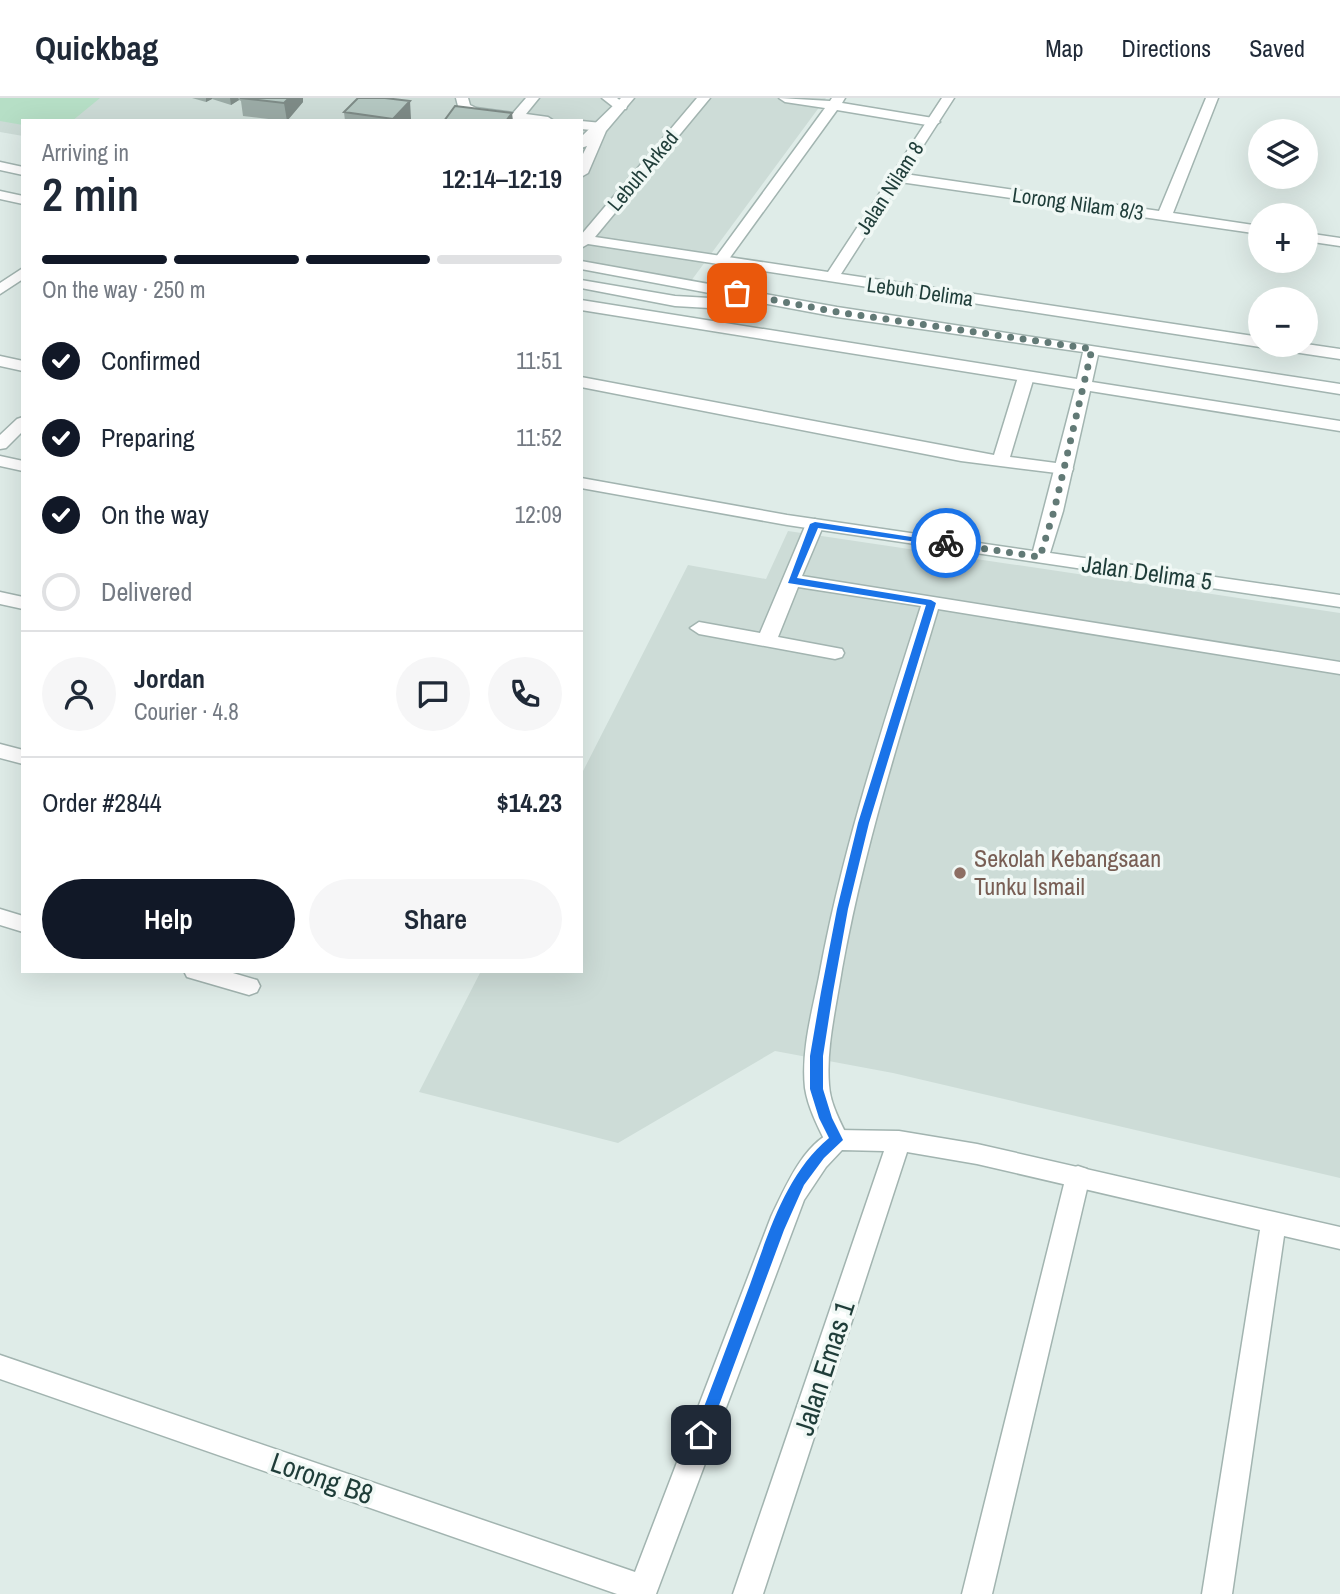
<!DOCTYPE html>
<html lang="en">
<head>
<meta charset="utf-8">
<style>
	:root { --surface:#fff; --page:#f6f6f7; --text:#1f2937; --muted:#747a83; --line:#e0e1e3; --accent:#111827 }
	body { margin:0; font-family:"Archivo Narrow",sans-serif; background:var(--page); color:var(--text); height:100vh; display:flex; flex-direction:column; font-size:26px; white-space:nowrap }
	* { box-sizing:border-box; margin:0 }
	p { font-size:23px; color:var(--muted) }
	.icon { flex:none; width:38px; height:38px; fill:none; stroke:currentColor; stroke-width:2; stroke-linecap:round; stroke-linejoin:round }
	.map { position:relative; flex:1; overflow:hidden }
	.drawer { position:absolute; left:21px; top:21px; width:562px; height:854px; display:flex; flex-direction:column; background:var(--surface); border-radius:0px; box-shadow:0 7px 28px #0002 }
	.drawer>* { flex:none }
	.fabs { position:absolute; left:1248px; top:21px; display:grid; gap:14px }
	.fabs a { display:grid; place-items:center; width:70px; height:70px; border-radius:50%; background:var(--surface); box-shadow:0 7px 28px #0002; font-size:35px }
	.pin { position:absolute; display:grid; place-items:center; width:60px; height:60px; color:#fff; margin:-30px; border-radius:14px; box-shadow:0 4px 10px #0006 }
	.courier { position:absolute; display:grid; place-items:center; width:70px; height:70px; margin:-35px; border:5px solid #1a73e8; border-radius:50%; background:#fff; color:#222; box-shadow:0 2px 9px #0007 }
	.overview em { font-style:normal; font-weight:600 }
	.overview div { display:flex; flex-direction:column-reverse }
	.overview { display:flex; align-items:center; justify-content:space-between; height:119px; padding:0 21px }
	h1 { font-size:46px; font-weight:600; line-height:52px }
	.bar { display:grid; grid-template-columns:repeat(4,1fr); gap:10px 7px; align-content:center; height:84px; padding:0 21px }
	.bar i { height:9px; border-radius:5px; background:var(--line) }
	.bar .on { background:var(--accent) }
	.bar p { grid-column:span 4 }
	.line { display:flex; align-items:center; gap:18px; padding:0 21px; border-top:2px solid var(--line) }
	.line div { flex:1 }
	.round { display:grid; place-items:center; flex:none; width:74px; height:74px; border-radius:37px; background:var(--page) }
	ol { padding:0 21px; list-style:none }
	li { display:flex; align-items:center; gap:21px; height:77px }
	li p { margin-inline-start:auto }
	li .icon { padding:7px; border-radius:50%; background:var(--accent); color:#fff; stroke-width:4 }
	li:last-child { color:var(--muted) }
	li i { width:38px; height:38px; border:4px solid var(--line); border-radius:50% }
	.action { display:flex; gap:14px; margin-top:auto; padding:14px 21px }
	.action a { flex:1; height:80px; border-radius:42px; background:var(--accent); color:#fff; font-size:28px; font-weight:600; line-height:80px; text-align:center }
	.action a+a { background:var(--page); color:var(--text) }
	header { display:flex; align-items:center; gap:42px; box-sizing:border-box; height:98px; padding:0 35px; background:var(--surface); border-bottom:2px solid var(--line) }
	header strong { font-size:33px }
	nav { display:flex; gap:38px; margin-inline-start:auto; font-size:24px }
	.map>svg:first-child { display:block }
	.built { fill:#cddcd7 }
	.green { fill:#b6dfc6 }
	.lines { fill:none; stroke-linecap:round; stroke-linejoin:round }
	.lane-casing { stroke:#a2b4b0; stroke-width:3 }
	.street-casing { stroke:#a2b4b0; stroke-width:3 }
	.lane { fill:#fff; fill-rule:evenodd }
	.street { fill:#fff; fill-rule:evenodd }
	.wall { fill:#9baba6 }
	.shaded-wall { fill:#7e8b87 }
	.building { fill:#b4c7c1; stroke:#7e8b87; stroke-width:2 }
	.route { fill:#1a73e8 }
	.done { stroke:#627a76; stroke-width:7; stroke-dasharray:0 12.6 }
	.education-dot { fill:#8d6e63; stroke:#f0f8f5; stroke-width:2.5 }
	.labels { text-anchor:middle; stroke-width:7; stroke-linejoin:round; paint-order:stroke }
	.far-street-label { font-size:21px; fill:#1f3d39; stroke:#f0f8f5 }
	.street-label { font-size:24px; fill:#1f3d39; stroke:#f0f8f5 }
	.education-label { font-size:24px; fill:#785e54; stroke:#f0f8f5; text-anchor:start }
	.near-street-label { font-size:28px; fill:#1f3d39; stroke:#f0f8f5 }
</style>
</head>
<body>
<header>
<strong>Quickbag</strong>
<nav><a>Map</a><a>Directions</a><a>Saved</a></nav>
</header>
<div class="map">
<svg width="1340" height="1496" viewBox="0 0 1340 1496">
	<rect width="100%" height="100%" fill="#dfece8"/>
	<path class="built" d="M0,0h826l-135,183 -110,-21v-139h-558v15l-23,-4z
		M788,433l552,82v565l-447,-105 -118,-22 -157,92 -199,-51 62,-121h100v-196l107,-210 78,14z"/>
	<path class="green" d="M0,0h100l-28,23h-49v4l-23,-4z"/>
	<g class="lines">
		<g class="lane-casing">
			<path id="lane" d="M456,0h12l2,7 6,3 37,5 13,-15h13l-13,16 22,3 6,4c-29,0 -68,4 -95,-11z
				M602,0h15l10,8 -1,3h-10z
				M779,0l51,3 2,-3h13l-3,5 91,15 7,4 -7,4 -96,-16 -111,153h-10l-2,-3 2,-3 109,-149 -40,-6z
				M581,23l21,2 7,4 -7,4 -21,-2z
				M1026,274l8,5 -24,80 61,8 2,4 -2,4 -6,1 -104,-13 -380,-74v-10l413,78 24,-78z
				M23,319v14l-17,17 -6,1v-14l17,-16z
				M0,358l23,5v10l-23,-5z
				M815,421l9,5 -22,52 538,86v12l-402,-65c-36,120 -74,237 -96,360 -6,39 -16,78 -13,116 1,19 12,38 20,55l-3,7 -9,3 -9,-3c-9,-18 -20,-39 -23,-59 -4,-37 7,-76 14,-111 23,-127 63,-248 102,-371l-123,-19 -20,50 64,12 2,4 -2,4 -7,2 -136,-25 -9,-6 9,-6 61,11 46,-109z
				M0,646l23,6v14l-23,-6z
				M1078,1068l9,3 3,7 -98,418h-30l104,-418 3,-7z"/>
		</g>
		<g class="street-casing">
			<path id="street" d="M621,0h13l-28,33 -18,42 -7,4v-19l6,-12 -6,2v-11z
				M697,0h13l-115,139 233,35 114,-174h12l-49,76 254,37 47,-113h12l-45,115 87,13v8l-360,-52 -59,92 419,63v8h6l-6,2 -672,-103 -7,4v-13z
				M0,64l23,5v8l-23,-5z
				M0,93l23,5v8l-23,-5z
				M1306,135l34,5v8l-34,-5z
				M581,163l256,46 503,77v10l-242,-39 -6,27 248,39v10l-250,-40 -27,120 -13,42 290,42v12l-553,-82 -206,-37v-10l206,37 246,36 42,-162 -494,-79v-10l496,79 6,-27 -246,-35 -256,-48z
				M23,170v11l-23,15v-11z
				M581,182l94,16 69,4 8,5 -8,5 -69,-4 -94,-18z
				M1306,246l34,5v10l-60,-9 -8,-5z
				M0,258l23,5v10l-23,-5z
				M0,494l23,5v12l-23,-5z
				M0,811l23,7v16l-23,-7z
				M184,873h42l31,9 3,6 -3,6 -8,3 -62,-18z
				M837,1032l62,1 78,13 363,83v22l-56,-13 -52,358h-30l58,-364 -283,-66 -70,-12 -144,442h-30l151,-443 -42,-1 -16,17 -22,33 -148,394h-39l-617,-215v-24l635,217 136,-355c14,-29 33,-76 66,-87z"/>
		</g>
		<use href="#lane" class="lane"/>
		<use href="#street" class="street"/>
	</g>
	<path class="wall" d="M192,0h111v4l-16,19h-2l-42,-5 -2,-15 -2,-1 -8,5 -19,-6 -6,3z
		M344,14l67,7 -1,2h-65z"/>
	<path class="shaded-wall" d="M206,0h6v1l-6,3z
		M230,0h8l1,2 -8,5z
		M289,0h14v4l-16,19 -3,-18z
		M410,3l1,18 -1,2h-16l-1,-2z
		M512,15l1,8h-7z"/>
	<path class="building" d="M240,0h49l-5,5z
		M358,0h27l25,3 -17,18 -49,-7z
		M455,8l57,7 -6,8h-62z"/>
	<path class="route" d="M815,424l135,21 -4,3 -128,-18 -21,50 134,22 5,3 -67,220 -21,86 -15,83 -10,64v33l9,29 11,22 -19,18 -20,27 -20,45 -76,205 -7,7 -8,-7c18,-46 35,-91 52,-137 21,-55 37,-121 84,-160l-10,-20 -9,-29v-33l11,-64 16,-83 21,-86 68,-218 -138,-22 22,-59z"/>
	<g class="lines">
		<path class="done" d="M737,195l100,19 255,37 -38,162 -14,46 -94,-14"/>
	</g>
	<circle class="education-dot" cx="960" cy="775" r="7"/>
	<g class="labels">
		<g class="far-street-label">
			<text transform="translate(643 73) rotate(-50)" y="7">Lebuh Arked</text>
			<text transform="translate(890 90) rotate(-57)" y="7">Jalan Nilam 8</text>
			<text transform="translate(1078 106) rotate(8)" y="7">Lorong Nilam 8/3</text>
			<text transform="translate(920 194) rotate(8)" y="7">Lebuh Delima</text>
		</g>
		<g class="street-label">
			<text transform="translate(1147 475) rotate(8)" y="8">Jalan Delima 5</text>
		</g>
		<g class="education-label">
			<text x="974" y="769">Sekolah Kebangsaan<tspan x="974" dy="28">Tunku Ismail</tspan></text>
		</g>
		<g class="near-street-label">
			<text transform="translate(824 1270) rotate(-72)" y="10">Jalan Emas 1</text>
			<text transform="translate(322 1380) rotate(19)" y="10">Lorong B8</text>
		</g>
	</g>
</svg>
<div class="fabs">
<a><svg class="icon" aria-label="layers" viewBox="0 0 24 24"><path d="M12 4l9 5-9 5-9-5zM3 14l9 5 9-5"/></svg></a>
<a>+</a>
<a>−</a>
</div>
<div class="pin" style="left:737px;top:195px;background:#ea580c"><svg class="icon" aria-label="bag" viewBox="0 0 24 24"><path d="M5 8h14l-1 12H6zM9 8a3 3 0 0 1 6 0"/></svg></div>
<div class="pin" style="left:701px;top:1337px;background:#1f2937"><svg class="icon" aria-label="home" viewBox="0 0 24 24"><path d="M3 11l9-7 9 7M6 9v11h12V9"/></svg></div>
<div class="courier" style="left:946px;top:445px"><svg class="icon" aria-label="bike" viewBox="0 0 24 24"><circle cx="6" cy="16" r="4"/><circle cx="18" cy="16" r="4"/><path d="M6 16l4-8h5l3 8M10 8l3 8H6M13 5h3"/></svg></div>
<section class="drawer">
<div class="overview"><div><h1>2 min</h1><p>Arriving in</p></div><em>12:14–12:19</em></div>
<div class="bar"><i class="on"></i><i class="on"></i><i class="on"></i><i></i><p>On the way · 250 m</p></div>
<ol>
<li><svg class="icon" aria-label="check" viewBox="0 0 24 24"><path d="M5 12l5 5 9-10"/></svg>Confirmed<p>11:51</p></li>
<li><svg class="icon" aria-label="check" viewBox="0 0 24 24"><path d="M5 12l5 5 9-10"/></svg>Preparing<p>11:52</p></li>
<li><svg class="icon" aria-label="check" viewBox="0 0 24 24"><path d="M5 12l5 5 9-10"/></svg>On the way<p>12:09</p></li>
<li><i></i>Delivered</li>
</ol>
<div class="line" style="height:126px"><a class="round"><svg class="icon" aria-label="person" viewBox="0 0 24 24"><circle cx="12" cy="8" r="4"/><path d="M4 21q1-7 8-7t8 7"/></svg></a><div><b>Jordan</b><p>Courier · 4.8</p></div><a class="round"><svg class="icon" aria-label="chat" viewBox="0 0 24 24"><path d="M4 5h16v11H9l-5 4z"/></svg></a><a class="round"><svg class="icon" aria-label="phone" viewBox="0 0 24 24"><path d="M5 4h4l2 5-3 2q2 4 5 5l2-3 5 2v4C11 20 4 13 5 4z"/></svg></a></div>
<div class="line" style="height:91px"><div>Order #2844</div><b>$14.23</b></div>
<div class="action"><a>Help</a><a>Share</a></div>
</section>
</div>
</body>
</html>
